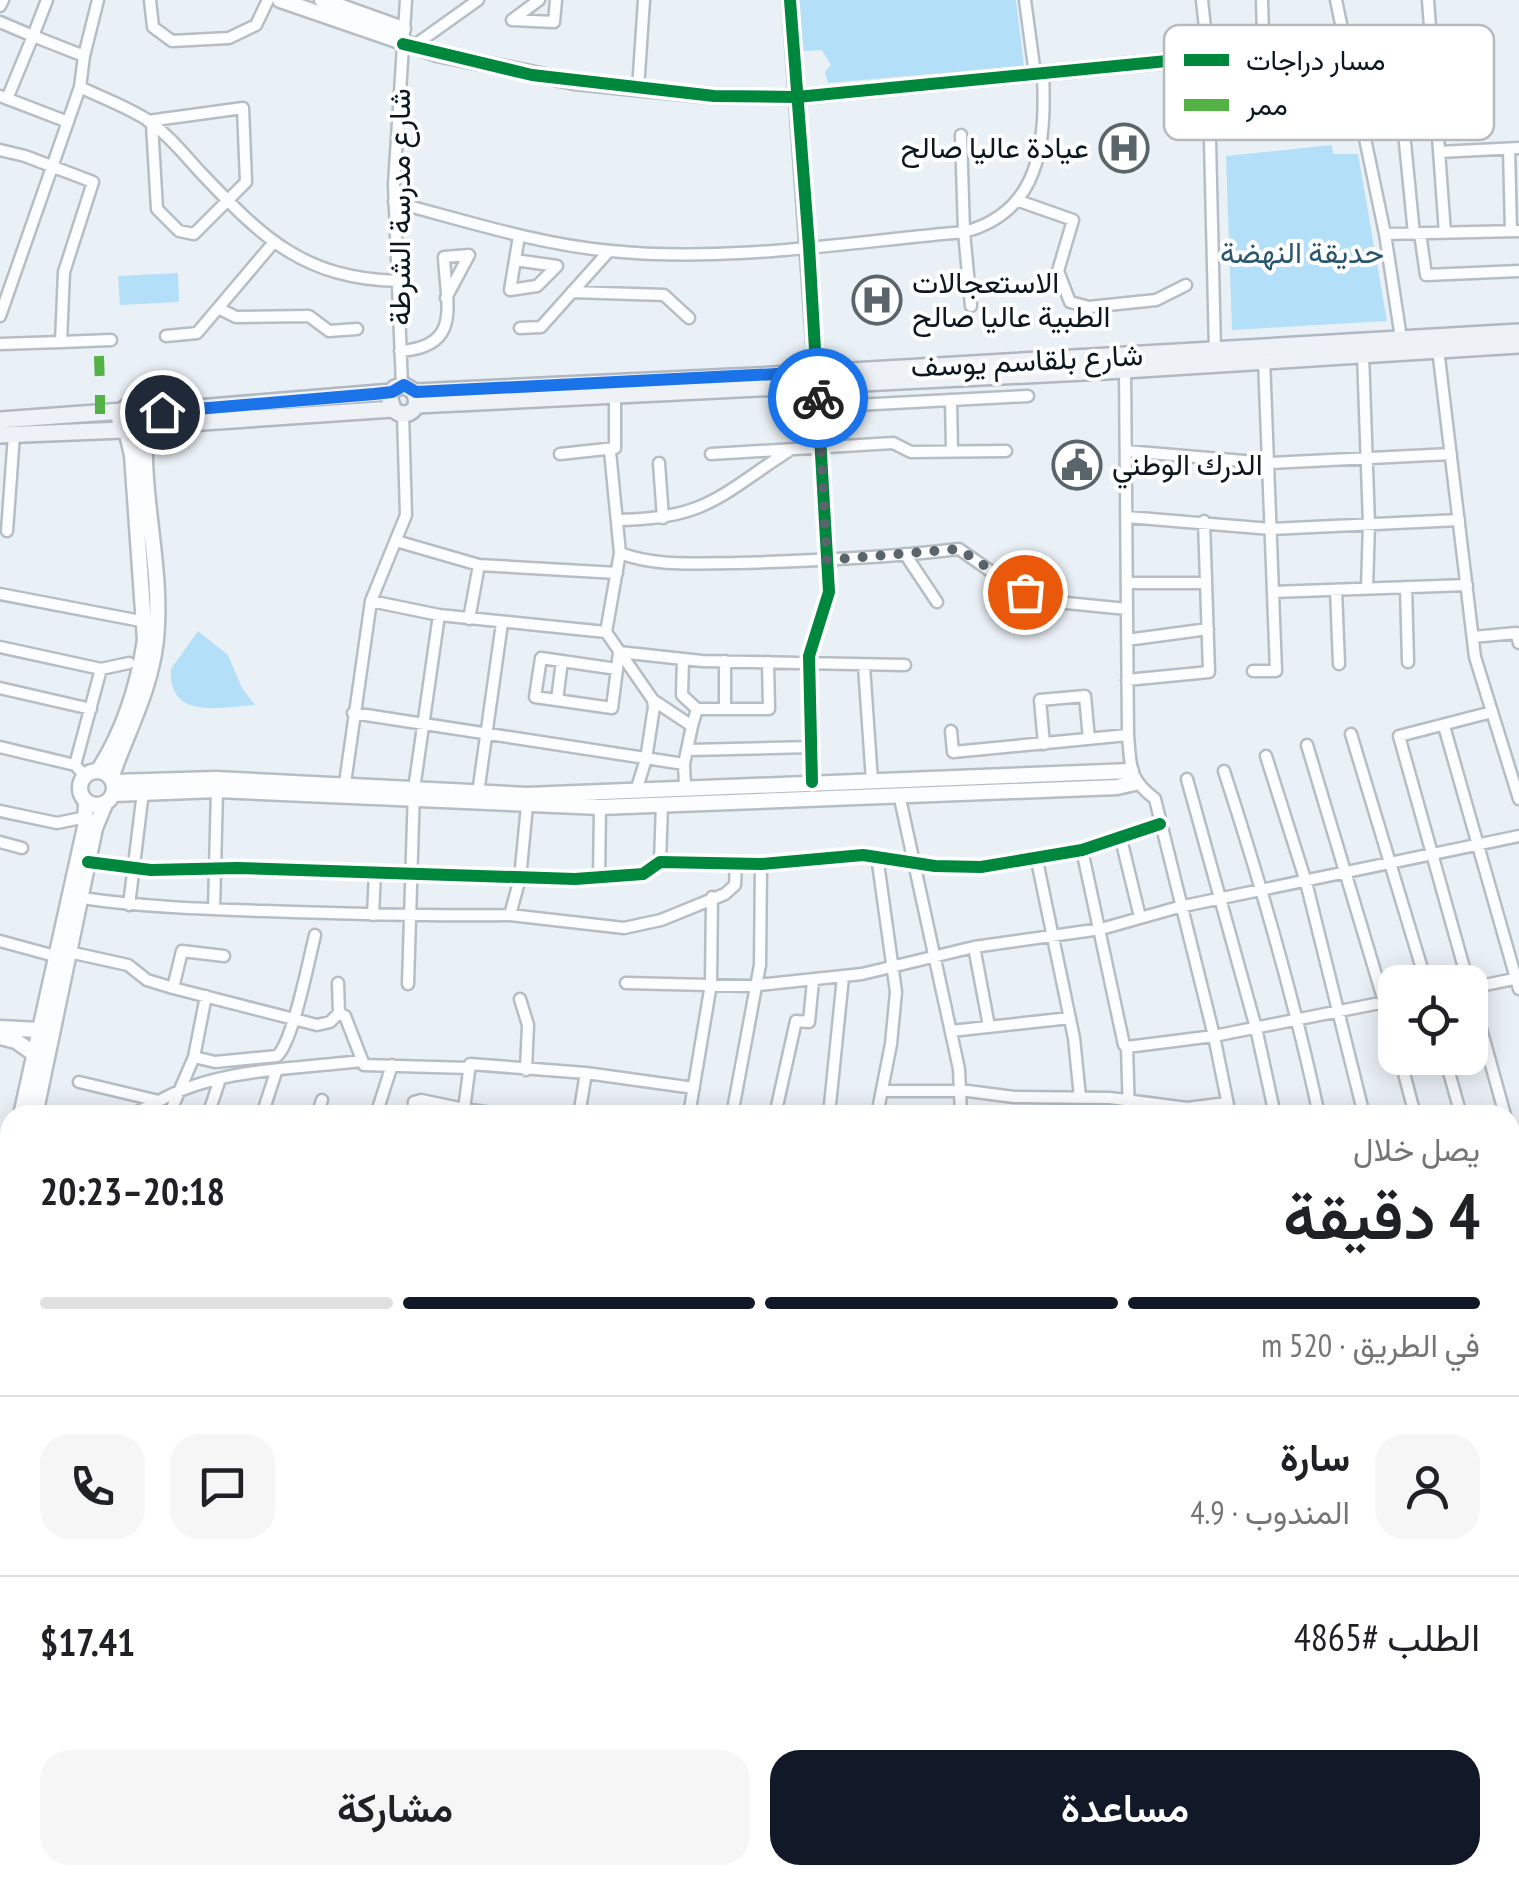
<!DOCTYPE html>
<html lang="ar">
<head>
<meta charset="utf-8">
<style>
	:root { --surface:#fff; --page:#f6f6f6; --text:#202124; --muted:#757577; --line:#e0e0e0; --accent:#111827 }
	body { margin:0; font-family:"PT Sans Narrow",Vazirmatn,sans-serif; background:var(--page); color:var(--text); direction:rtl; height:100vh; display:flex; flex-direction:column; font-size:38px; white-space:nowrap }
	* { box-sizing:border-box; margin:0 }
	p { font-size:32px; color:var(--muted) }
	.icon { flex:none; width:55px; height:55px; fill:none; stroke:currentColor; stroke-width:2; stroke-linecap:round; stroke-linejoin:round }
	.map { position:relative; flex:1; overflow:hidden; direction:ltr }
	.drawer { position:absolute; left:0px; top:1105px; width:1520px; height:780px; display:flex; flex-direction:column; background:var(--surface); border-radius:30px 30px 0 0; box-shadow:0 5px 25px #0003; direction:rtl }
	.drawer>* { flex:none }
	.buttons { position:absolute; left:1378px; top:965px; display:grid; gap:20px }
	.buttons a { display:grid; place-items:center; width:110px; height:110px; border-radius:20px; background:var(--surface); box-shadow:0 5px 25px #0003; font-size:50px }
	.pin { position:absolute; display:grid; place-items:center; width:85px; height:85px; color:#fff; margin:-42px; border:5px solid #fff; border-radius:50%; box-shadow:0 2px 10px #0007 }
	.courier { position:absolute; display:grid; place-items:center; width:100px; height:100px; margin:-50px; border:8px solid #1a73e8; border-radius:50%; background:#fff; color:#222; box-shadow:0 2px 12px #0007 }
	.summary em { font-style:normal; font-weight:600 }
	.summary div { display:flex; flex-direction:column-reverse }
	.summary { display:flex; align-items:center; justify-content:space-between; height:170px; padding:0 40px }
	h1 { font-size:65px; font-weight:600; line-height:75px }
	.bar { display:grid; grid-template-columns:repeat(4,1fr); gap:15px 10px; align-content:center; height:120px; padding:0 40px }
	.bar i { height:12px; border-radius:8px; background:var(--line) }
	.bar .active { background:var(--accent) }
	.bar p { grid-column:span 4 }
	.line { display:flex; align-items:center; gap:25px; padding:0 40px; border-top:2px solid var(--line) }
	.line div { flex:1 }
	.round { display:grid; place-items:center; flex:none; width:105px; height:105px; border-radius:30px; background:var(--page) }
	.button { display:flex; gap:20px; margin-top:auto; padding:20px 40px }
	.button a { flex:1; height:115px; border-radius:30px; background:var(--accent); color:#fff; font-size:40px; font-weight:600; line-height:115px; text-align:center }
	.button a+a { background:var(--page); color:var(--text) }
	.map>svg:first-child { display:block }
	.green { fill:#b4dff8 }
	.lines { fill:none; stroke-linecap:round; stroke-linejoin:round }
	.street-casing { stroke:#b5bec4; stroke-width:15 }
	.secondary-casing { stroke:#b5bec4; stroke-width:19 }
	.primary-casing { stroke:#b1b8c1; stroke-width:20 }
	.street { stroke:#fcfdfe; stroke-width:10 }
	.secondary { stroke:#fcfdfe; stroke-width:14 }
	.primary { stroke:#eef1f6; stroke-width:15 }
	.quiet { stroke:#54b145; stroke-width:10; stroke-dasharray:20 10; stroke-linecap:butt }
	.cycleway-casing { stroke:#fff; stroke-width:19 }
	.cycleway { stroke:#00873e; stroke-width:12 }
	.done { stroke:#59646b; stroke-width:10; stroke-dasharray:0 18 }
	.route { stroke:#1a73e8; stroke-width:12 }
	.labels { text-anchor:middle; stroke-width:8; stroke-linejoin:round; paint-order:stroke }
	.poi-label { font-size:30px; fill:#0b1820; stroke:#fff; text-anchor:start }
	.street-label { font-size:30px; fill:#0b1820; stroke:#fff }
	.park-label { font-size:30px; fill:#2a576f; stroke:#fff }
	.key { fill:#fff; stroke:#b6babc; stroke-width:2.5 }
	.key-label { font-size:28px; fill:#0b1820 }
</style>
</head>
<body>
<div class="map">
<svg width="1519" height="1885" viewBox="0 0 1519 1885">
	<rect width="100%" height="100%" fill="#eaf1f6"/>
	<path class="green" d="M799,0h217l8,66 -196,17 -3,-11 6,-7 -9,-15 -19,1z
		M1332,145l1,9h25l29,167 -155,9 -6,-174z
		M178,273l1,29 -59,3 -2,-29z
		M198,631l30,24 14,33 13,17c-34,2 -87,16 -84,-36z"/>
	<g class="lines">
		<g class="street-casing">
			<path id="street" d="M47,0l-14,36 51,20
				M150,0l3,27 19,14 57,-3 27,-13 12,-25
				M539,0l-27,20 42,2 2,-22
				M1025,0l10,74
				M1202,0l6,57 7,293
				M1262,0l1,34
				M1336,0l49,234 16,104
				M1428,0l17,233
				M0,6l3,-6
				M0,22l33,14 -26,63
				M1253,34l5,84
				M1206,36l137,-5
				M1345,39l86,-8
				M412,47l66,-47
				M1399,82l15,152
				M80,87c22,11 48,20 69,34 21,15 37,36 54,54 61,64 101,103 194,106
				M638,89l6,-89
				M0,96l68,26
				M148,121l95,-13 3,74 -52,52 -15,-3 -22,-22 -5,-85
				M961,135l3,97 7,74
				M1509,149l2,82
				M0,150l25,6 68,26 -29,90 -3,70 -61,2
				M1439,152l80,-4
				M1019,201l54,19 -15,51 12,31 19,5 67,-7 30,-15
				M394,202c72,19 143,42 217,49 117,12 237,-9 353,-19 77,-20 82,-90 79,-159
				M1420,233l6,42 93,-4
				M1385,234l134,-3
				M515,260l42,6 -20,20 -27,4 9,-54
				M572,292l92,3 25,23
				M218,308l18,9 73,-1 20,15 28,-2
				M0,316l80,-229 4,-31 14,-56
				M520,328l21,-1 68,-76
				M166,336l31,-3 77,-91
				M61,342l50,-2
				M1438,349l37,308 44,142
				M400,351c63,-4 46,-47 44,-94l25,-2 -23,43
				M1363,354l6,170 -2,64
				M1125,370l3,365c3,33 0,43 27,64l59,237 16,79
				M402,386l-8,-202 12,-184
				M951,400l1,51
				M818,407l210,-11
				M610,451l10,102 -14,79 47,68 1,7 -8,52 -10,32
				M1126,451l142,12 183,-9
				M560,454l55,-6v-53
				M711,454l182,-11 18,9 95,-1
				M659,463l4,55
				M1127,517l144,12 188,-9
				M617,520c90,-1 103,-25 173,-70
				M7,531l7,-96
				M396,541l83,24 138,8
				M620,553c36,14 77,10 115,10 75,-2 150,-5 224,-14l47,33 40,19 81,8
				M905,554l32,48
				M1127,583h79
				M1406,587l2,75
				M1336,590l3,74
				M1273,592l194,-7
				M0,594l146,28
				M371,601l68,14 167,17
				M469,619l10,-54
				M1473,637l43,-4 3,10
				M1127,640l81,-11
				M0,647l101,22 28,-6
				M541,658l76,11 -5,39 -77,-11z
				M683,659l-1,36 15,14
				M864,666l8,115
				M617,669l2,-17 83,9 203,4
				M1253,671h23l-12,-312
				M1127,680l82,-8 -5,-151
				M0,688l91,21
				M557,700l5,-39
				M653,700l39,26 -8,38 1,23
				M725,709v-48
				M353,713l331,51
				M692,726l5,-17h72l-1,-47
				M1444,726l75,263
				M951,731l2,21 175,-17
				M1351,734l75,248
				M1044,744l-4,-44 45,-4 4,43
				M1307,745l88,293
				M0,747l75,18
				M689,750l122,-3
				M1266,756l40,126 58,233
				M1224,771c37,113 70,227 95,344
				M85,776l-10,-11 26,-96
				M1187,779l69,249 19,87
				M812,782l-3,-126 20,-64 -12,-207
				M344,790l27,-189 35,-86 -3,-101
				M478,793l24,-170
				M899,794l60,275 2,46
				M527,806l-7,72 -10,37 114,13 37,-8 64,-26 10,-9 1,-21
				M0,811l57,12 29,-6
				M1120,835l20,82
				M0,842l22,6
				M1082,850l42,195 3,2 87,-11 181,-36
				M877,856l19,136 -5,52 -14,71
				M1036,856l38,182 6,59
				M88,862l63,8 86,-2 338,11 68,-5 17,-12 101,2 102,-9 72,11 46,1 101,-17 78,-26
				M660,862l2,-58
				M599,879l1,-72
				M82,898c60,9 121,11 183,13 82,3 163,5 245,4
				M129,905l14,-113
				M214,909l3,-119
				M373,915l2,-43
				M0,941l55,15
				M974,947l15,79
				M69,952l59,13 19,15 26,8 144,37 13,-3 9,-9
				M1468,982l-69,-246 93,-24
				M338,983l1,30 6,3 19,49 104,3
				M626,983l123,3 113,-12 112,-27 127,-18 78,-22 340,-71
				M408,984l6,-195 25,-174
				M173,988l9,-37 42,5
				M1470,988l49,-10
				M1470,989l35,126
				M206,996l-12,61 21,5 62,-6c16,-14 32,-97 38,-121
				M520,999l8,26 -2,45
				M951,1031l119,-13
				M1127,1047l2,68
				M1400,1058l15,57
				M1445,1058l16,57
				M79,1082l80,19 -28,14
				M882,1091h86l46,6 96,1 77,10 40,-5
				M159,1101c58,-33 136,-32 202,-40
				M169,1115l25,-58
				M208,1115l12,-36
				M262,1115l14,-43
				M317,1115l5,-15
				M376,1115l16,-50
				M413,1115l1,-13 7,-2 43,9v5
				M505,1115l-41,-6 6,-45 116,9 108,15
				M579,1115l7,-42
				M689,1115l22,-131 1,-87
				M732,1115l28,-150 1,-101
				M775,1115l21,-94 13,1 4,-41
				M829,1115l14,-138
				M1510,1134l9,37
				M0,1284l10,4
				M0,1351l10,3
				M0,1404l10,4
				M1510,1419l9,-3
				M0,1458l10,4
				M0,1514l10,4
				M1510,1545l9,-7
				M6,1551l4,-12
				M1510,1617h9
				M0,1635h10
				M0,1687l10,-1
				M1510,1754h9
				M1510,1849l9,1
				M61,1875l19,10
				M920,1875l13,10
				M1485,1875v10
				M0,1878h33l19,-3
				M224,1885l1,-10
				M1044,1885l5,-10
				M1094,1885l3,-10
				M1110,1885l3,-10
				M1143,1885l3,-10
				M1309,1885l4,-10"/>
		</g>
		<g class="secondary-casing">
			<path id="secondary" d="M280,0l157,54 137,28 140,14 83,1 411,-40 22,-22
				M322,0l81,29
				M790,0l27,384
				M80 788a17 17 0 1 1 34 0a17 17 0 1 1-34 0Z
				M98,771c26,-40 40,-85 47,-131l-13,-185 -5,-21
				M111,778c17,-49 39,-86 45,-138 7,-69 -14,-138 -11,-207
				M113,782l103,-3 311,16 604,-24
				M114,794l103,-4 383,17 517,-20 18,-4
				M0,1028l39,2
				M0,1037l16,4 17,12
				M21,1115l64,-288 1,-25
				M35,1115l60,-287 10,-24
				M0,1150l10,-4
				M0,1243l10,-28
				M0,1760l10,-2
				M0,1773l10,-2
				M1510,1796h9
				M1510,1808h9"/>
		</g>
		<g class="primary-casing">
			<path id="primary" d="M415,392l2,13c-6,10 -16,12 -24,4l-4,-13 6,-8 8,-3 12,7 402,-19 702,-41
				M120 420a16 16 0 1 1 32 0a16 16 0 1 1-32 0Z
				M417,405l708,-35 394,-25
				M149,412l242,-20
				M0,420l123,-9
				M149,429l25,-5 219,-15
				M0,435l123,-5"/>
		</g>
		<use href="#street" class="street"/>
		<use href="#secondary" class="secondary"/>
		<use href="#primary" class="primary"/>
		<path class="quiet" d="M99,356l1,30
			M100,414v-19"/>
		<g class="cycleway-casing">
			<path id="cycleway" d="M790,0l19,246 20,346 -20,64 3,126
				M403,44l129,31 182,21 83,1 411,-40 22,-22
				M88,862l63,8 86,-2 338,11 68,-5 17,-12 101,2 102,-9 72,11 46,1 101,-17 78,-26"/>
		</g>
		<use href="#cycleway" class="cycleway"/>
	</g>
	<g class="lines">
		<path class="done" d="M818,398l9,162 132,-11 66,43"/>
		<path class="route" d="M162,412l212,-18 18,-2 12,-7 12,7 400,-20 2,26"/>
	</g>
	<defs>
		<g id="hospital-ring" transform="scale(2.5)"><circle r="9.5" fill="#fff" stroke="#59646b" stroke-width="1.5"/><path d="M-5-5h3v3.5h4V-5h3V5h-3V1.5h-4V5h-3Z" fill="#59646b"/></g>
		<g id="civic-ring" transform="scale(2.5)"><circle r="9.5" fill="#fff" stroke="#59646b" stroke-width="1.5"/><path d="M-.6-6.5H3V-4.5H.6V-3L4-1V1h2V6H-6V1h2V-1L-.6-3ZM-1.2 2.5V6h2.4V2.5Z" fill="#59646b"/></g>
	</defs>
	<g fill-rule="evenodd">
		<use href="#hospital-ring" x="1124" y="148"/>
		<use href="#hospital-ring" x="877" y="300"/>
		<use href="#civic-ring" x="1077" y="465"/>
	</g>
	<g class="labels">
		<g class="poi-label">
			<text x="1089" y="158" text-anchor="end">عيادة عاليا صالح</text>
			<text x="912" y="293">الاستعجالات<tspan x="912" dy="34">الطبية عاليا صالح</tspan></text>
			<text x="1112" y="475">الدرك الوطني</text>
		</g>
		<g class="street-label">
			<text transform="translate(400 207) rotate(-90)" y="10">شارع مدرسة الشرطة</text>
			<text transform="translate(1027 361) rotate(-3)" y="10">شارع بلقاسم يوسف</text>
		</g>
		<g class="park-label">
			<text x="1302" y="263">حديقة النهضة</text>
		</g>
	</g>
	<rect x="1164" y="25" width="330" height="115" rx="15" class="key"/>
	<rect x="1184" y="54" width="45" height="12" fill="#00873e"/>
	<rect x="1184" y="99" width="45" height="12" fill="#54b145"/>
	<g class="key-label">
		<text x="1246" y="70">مسار دراجات</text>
		<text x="1246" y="115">ممر</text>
	</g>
</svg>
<div class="buttons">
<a><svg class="icon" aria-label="locate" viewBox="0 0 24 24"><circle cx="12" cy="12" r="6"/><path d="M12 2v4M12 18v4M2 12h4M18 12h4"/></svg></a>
</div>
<div class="pin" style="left:1025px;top:592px;background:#ea580c"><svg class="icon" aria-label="bag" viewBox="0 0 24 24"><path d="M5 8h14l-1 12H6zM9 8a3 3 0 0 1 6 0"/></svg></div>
<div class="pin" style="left:162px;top:412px;background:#1f2937"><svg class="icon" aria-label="home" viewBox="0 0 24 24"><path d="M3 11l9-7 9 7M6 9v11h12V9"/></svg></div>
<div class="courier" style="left:818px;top:398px"><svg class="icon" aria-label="bike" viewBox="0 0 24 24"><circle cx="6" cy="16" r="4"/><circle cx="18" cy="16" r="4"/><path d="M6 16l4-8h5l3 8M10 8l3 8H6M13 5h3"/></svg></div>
<section class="drawer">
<div class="summary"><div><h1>4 دقيقة</h1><p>يصل خلال</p></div><em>20:18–20:23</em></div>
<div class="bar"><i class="active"></i><i class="active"></i><i class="active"></i><i></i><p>في الطريق · 520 m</p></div>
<div class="line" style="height:180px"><a class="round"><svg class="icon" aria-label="person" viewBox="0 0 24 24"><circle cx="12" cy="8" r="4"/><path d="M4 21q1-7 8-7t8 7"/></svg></a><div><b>سارة</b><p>المندوب · 4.9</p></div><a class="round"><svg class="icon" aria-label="chat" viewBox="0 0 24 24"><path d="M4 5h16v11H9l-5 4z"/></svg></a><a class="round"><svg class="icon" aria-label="phone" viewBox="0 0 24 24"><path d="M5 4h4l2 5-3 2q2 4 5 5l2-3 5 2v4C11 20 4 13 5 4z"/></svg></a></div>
<div class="line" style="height:130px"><div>الطلب #4865</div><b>$17.41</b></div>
<div class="button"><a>مساعدة</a><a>مشاركة</a></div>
</section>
</div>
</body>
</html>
